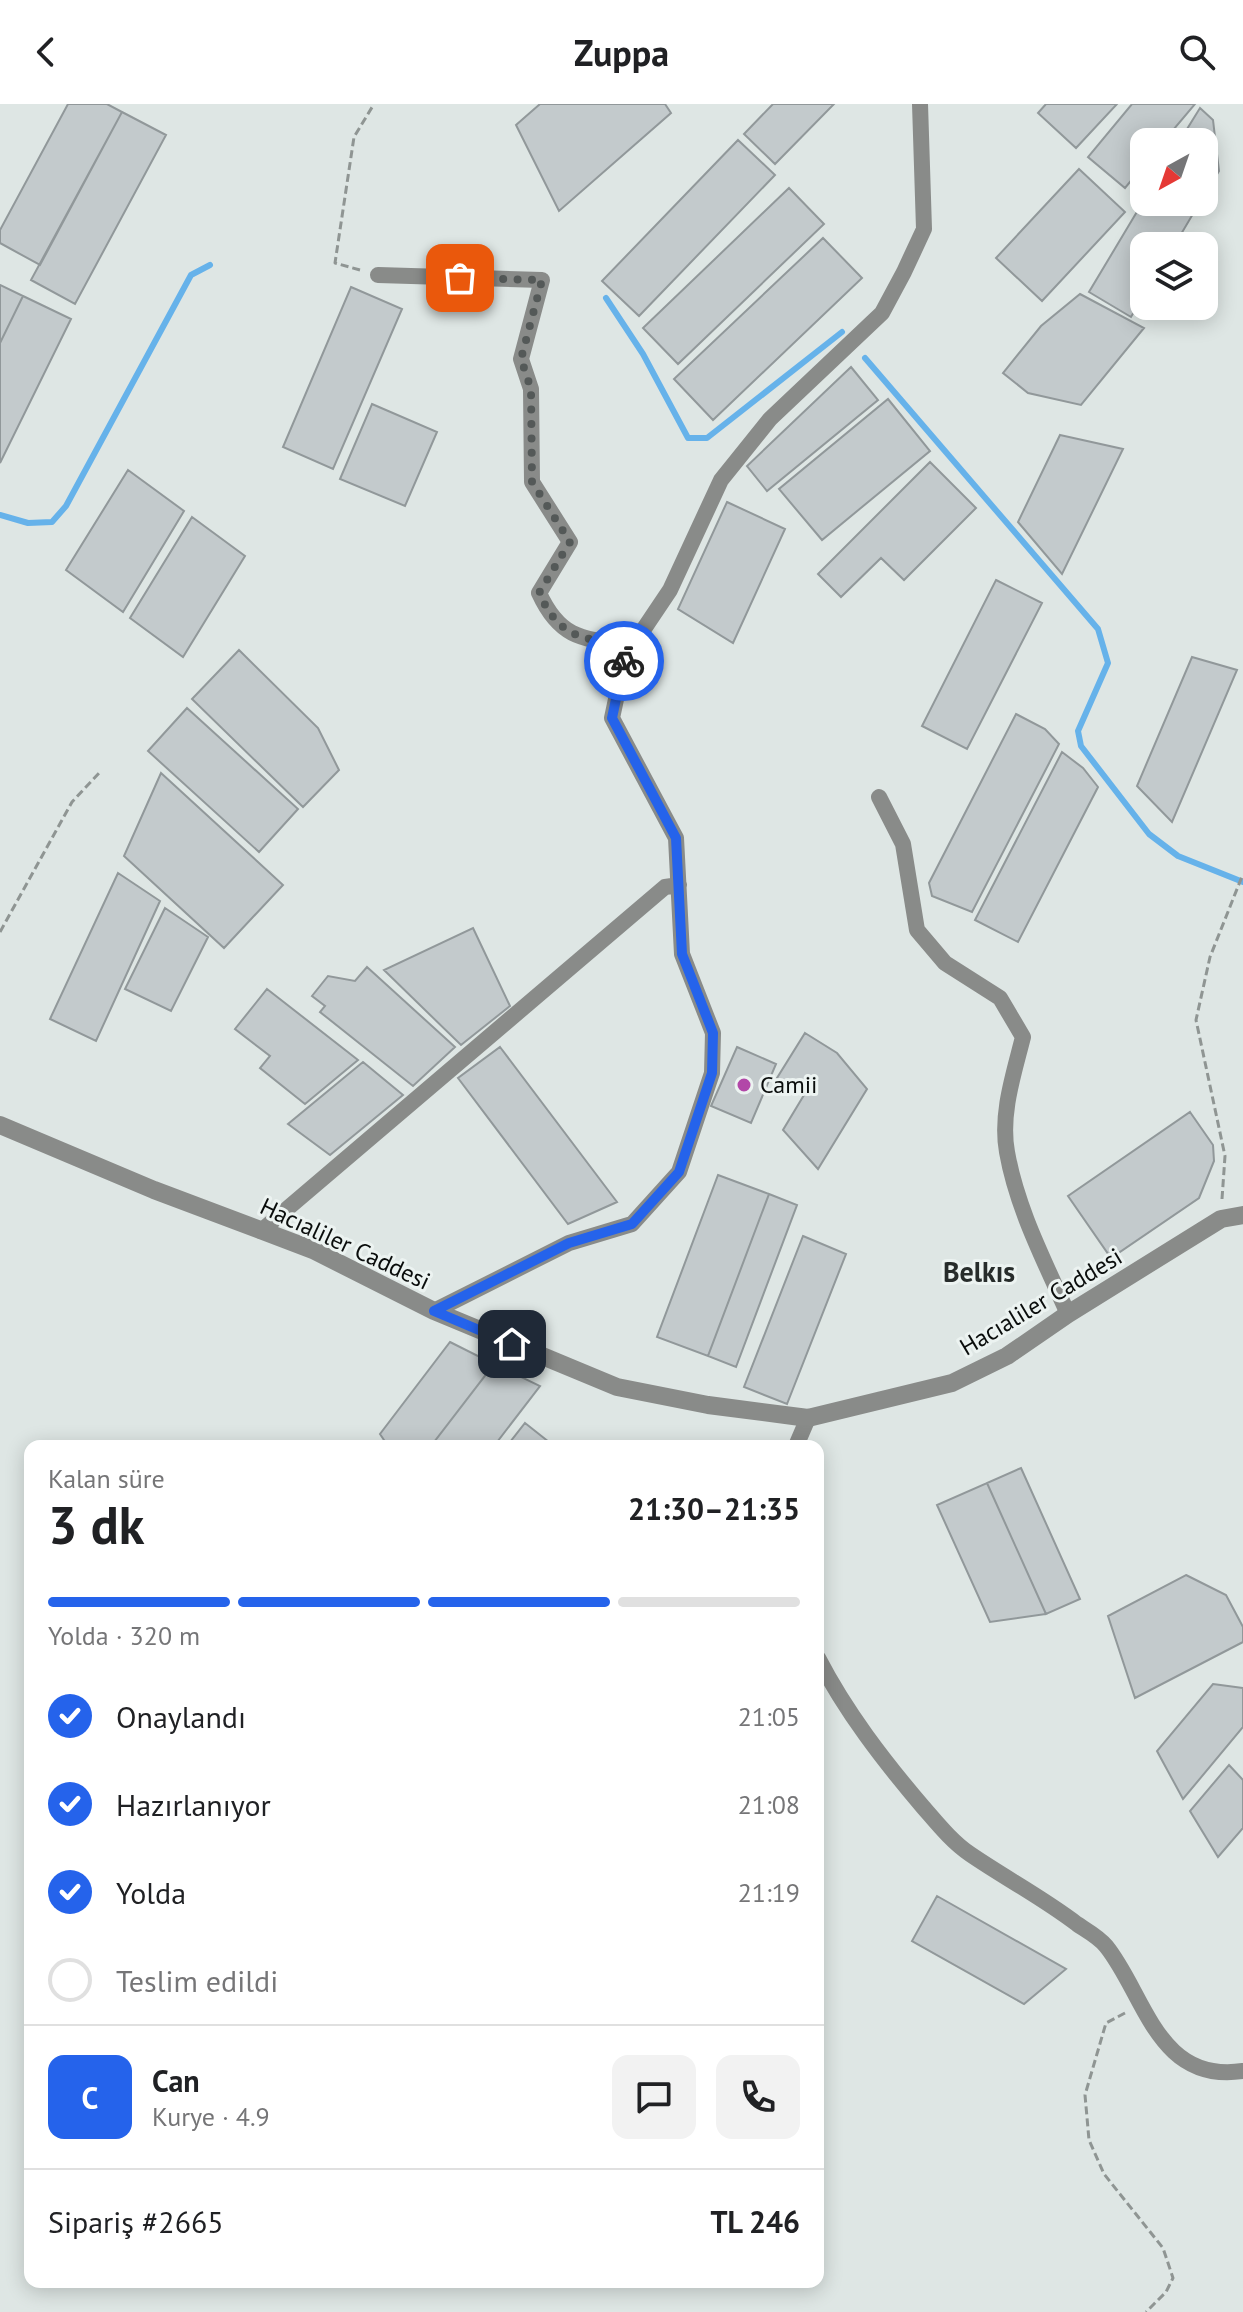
<!DOCTYPE html>
<html lang="tr">
<head>
<meta charset="utf-8">
<style>
	:root { --surface:#fff; --page:#f2f2f2; --text:#202124; --muted:#757577; --line:#e0e0e0; --accent:#2563eb }
	body { margin:0; font-family:"PT Sans",sans-serif; background:var(--page); color:var(--text); height:100vh; display:flex; flex-direction:column; font-size:30px; white-space:nowrap }
	* { box-sizing:border-box; margin:0 }
	p { font-size:26px; color:var(--muted) }
	.icon { flex:none; width:44px; height:44px; fill:none; stroke:currentColor; stroke-width:2; stroke-linecap:round; stroke-linejoin:round }
	.map { position:relative; flex:1; overflow:hidden }
	.details { position:absolute; left:24px; top:1336px; width:800px; height:848px; display:flex; flex-direction:column; background:var(--surface); border-radius:16px; box-shadow:0 4px 20px #0003 }
	.details>* { flex:none }
	.needle { width:52px; rotate:220deg }
	.controls { position:absolute; left:1130px; top:24px; display:grid; gap:16px }
	.controls a { display:grid; place-items:center; width:88px; height:88px; border-radius:16px; background:var(--surface); box-shadow:0 4px 20px #0003; font-size:40px }
	.pin { position:absolute; display:grid; place-items:center; width:68px; height:68px; color:#fff; margin:-34px; border-radius:16px; box-shadow:0 4px 12px #0006 }
	.courier { position:absolute; display:grid; place-items:center; width:80px; height:80px; margin:-40px; border:6px solid #2563eb; border-radius:50%; background:#fff; color:#222; box-shadow:0 2px 10px #0007 }
	.head em { font-style:normal; font-weight:800 }
	.head div { display:flex; flex-direction:column-reverse }
	.head { display:flex; align-items:center; justify-content:space-between; height:136px; padding:0 24px }
	h1 { font-size:52px; font-weight:800; line-height:60px }
	.bar { display:grid; grid-template-columns:repeat(4,1fr); gap:12px 8px; align-content:center; height:96px; padding:0 24px }
	.bar i { height:10px; border-radius:6px; background:var(--line) }
	.bar .active { background:var(--accent) }
	.bar p { grid-column:span 4 }
	.line { display:flex; align-items:center; gap:20px; padding:0 24px; border-top:2px solid var(--line) }
	.line div { flex:1 }
	.round { display:grid; place-items:center; flex:none; width:84px; height:84px; border-radius:16px; background:var(--page) }
	ol { padding:0 24px; list-style:none }
	li { display:flex; align-items:center; gap:24px; height:88px }
	li p { margin-inline-start:auto }
	li .icon { padding:8px; border-radius:50%; background:var(--accent); color:#fff; stroke-width:4 }
	li:last-child { color:var(--muted) }
	li i { width:44px; height:44px; border:4px solid var(--line); border-radius:50% }
	header { display:flex; justify-content:space-between; align-items:center; height:104px; padding:0 24px; background:var(--surface); font-size:36px; font-weight:800 }
	.map>svg:first-child { display:block }
	.lines { fill:none; stroke-linecap:round; stroke-linejoin:round }
	.stream { stroke:#66b2ea; stroke-width:6 }
	.building { fill:#c3cacc; stroke:#91989a; stroke-width:2 }
	.path { stroke:#8f9593; stroke-width:3; stroke-dasharray:8 4; stroke-linecap:butt }
	.minor { stroke:#898b89; stroke-width:16 }
	.tertiary { stroke:#898b89; stroke-width:18 }
	.done { stroke:#545958; stroke-width:8; stroke-dasharray:0 14.4 }
	.route { stroke:#2563eb; stroke-width:10 }
	.poi-dot { fill:#b247a8; stroke:#ecf3f1; stroke-width:3 }
	.labels { text-anchor:middle; stroke-width:6; stroke-linejoin:round; paint-order:stroke }
	.poi-label { font-size:24px; fill:#0a0d0c; stroke:#ecf3f1; text-anchor:start }
	.street-label { font-size:24px; fill:#0a0d0c; stroke:#ecf3f1 }
	.quarter-label { font-size:28px; font-weight:bold; fill:#272c2b; stroke:#ecf3f1 }
</style>
</head>
<body>
<header><svg class="icon" aria-label="back" viewBox="0 0 24 24"><path d="M15 5l-7 7 7 7"/></svg>Zuppa<svg class="icon" aria-label="search" viewBox="0 0 24 24"><circle cx="10" cy="10" r="6"/><path d="M15 15l6 6"/></svg></header>
<div class="map">
<svg width="1243" height="2208" viewBox="0 0 1243 2208">
	<rect width="100%" height="100%" fill="#dee6e4"/>
	<g class="lines">
		<path class="stream" d="M606,194l37,56 45,84h19l135,-106
			M865,254l233,271 10,34 -30,68 3,15 68,88 29,22 65,26
			M0,411l28,8 24,-1 14,-16 125,-231 19,-10"/>
	</g>
	<path class="building" d="M68,0h39l15,8 -82,153 -40,-22v-13z
		M540,0h125l6,9 -112,98 -43,-86z
		M773,0h61l-59,60 -31,-30z
		M1046,0h71l-41,44 -38,-35z
		M1132,0h63l-32,38h-19v23l-19,23 -37,-31z
		M1200,4l13,12 6,51 -15,25v-54h-25z
		M122,8l44,23 -91,169 -44,-24z
		M738,36l37,35 -136,141 -37,-35z
		M1079,65l46,43 -83,89 -46,-43z
		M789,84l35,36 -146,140 -35,-36z
		M1144,96l56,2 -26,44h-30v49l-13,22 -42,-25z
		M823,134l39,40 -149,142 -39,-41z
		M0,181l23,11 -23,47z
		M351,183l51,22 -69,160 -50,-22z
		M1080,190l64,34 -63,77 -53,-12 -25,-20 38,-47z
		M23,192l48,23 -71,144v-120z
		M851,263l27,33 -111,91 -20,-25z
		M888,295l42,52 -108,89 -43,-51z
		M372,300l65,28 -32,74 -65,-27z
		M1060,331l63,14 -61,125 -44,-52z
		M930,358l46,46 -72,72 -23,-22 -40,39 -23,-23z
		M128,366l56,41 -61,101 -57,-42z
		M727,398l58,27 -52,114 -55,-34z
		M192,413l53,39 -62,101 -53,-39z
		M996,476l46,23 -75,146 -45,-23z
		M239,546l79,78 21,42 -36,37 -111,-108z
		M1192,553l45,13 -65,152 -35,-36z
		M187,604l111,101 -39,43 -111,-101z
		M1016,610l29,15 14,15 -87,168 -40,-16 -3,-13z
		M1062,648l21,16 15,19 -80,155 -43,-22z
		M161,669l122,112 -59,63 -100,-92z
		M118,769l42,28 -64,140 -46,-22z
		M165,804l43,29 -37,74 -46,-22z
		M473,824l37,78 -49,39 -77,-75z
		M367,863l88,80 -42,39 -93,-74 5,-6 -13,-10 16,-20 27,5z
		M267,885l91,71 -53,44 -45,-36 10,-12 -35,-27z
		M805,929l32,20 30,36 -49,80 -35,-39 21,-35 -27,-17z
		M500,943l117,155 -49,22 -110,-146z
		M737,943l39,17 -25,59 -40,-17z
		M363,958l40,33 -73,60 -42,-31z
		M1190,1008l23,33 1,16 -15,37 -88,60 -43,-62z
		M718,1071l51,19 -61,162 -51,-19z
		M769,1090l28,11 -61,162 -28,-11z
		M803,1132l43,18 -59,150 -43,-17z
		M450,1238l44,22 -63,82h-43l-8,-12z
		M494,1260l46,22 -46,60h-63z
		M525,1319l29,23h-47z
		M1021,1364l59,131 -34,15 -59,-131z
		M987,1379l59,131 -56,8 -53,-117z
		M1186,1471l40,20 17,32v15l-108,56 -27,-82z
		M1213,1580l30,4v39l-60,72 -26,-48z
		M1229,1661l14,15v48l-25,29 -28,-46z
		M937,1792l129,73 -42,35 -112,-63z"/>
	<g class="lines">
		<path class="path" d="M360,166l-25,-7 19,-126 20,-33
			M0,828l72,-130 28,-30
			M1222,1095l3,-43 -29,-136 14,-63 33,-83
			M1125,1909l-19,10 -21,72 4,45 15,34 59,74 10,30 -7,14 -20,20"/>
		<path class="minor" d="M378,171l164,5 -21,79 10,30 1,93 38,60 -31,51c22,48 46,46 94,52
			M879,693l24,47 14,86 28,33 55,35 23,39c-9,36 -23,77 -16,115 10,57 38,110 61,162
			M261,1127l404,-344 14,-2
			M434,1207l135,-68 63,-19 47,-52 33,-99 1,-40 -31,-79 -6,-116 -64,-120 13,-61 45,-67 51,-110 49,-61 112,-106 22,-41 20,-43 -4,-125
			M796,1342l12,-28
			M818,1554c28,54 65,102 105,149 14,16 29,35 47,47 35,24 73,44 107,70 9,6 22,13 29,22 39,48 51,138 137,125"/>
		<path class="tertiary" d="M0,1021l154,65 159,60 121,61 183,76 91,18 100,13 144,-35 55,-27 61,-42 153,-95 22,-4"/>
	</g>
	<g class="lines">
		<path class="done" d="M460,174l82,2 -21,79 10,30 1,93 38,60 -31,51c22,48 46,46 94,52l-9,16"/>
		<path class="route" d="M512,1240l-78,-33 135,-68 63,-19 47,-52 33,-99 1,-40 -31,-79 -6,-116 -64,-120 12,-57"/>
	</g>
	<circle class="poi-dot" cx="744" cy="981" r="8"/>
	<g class="labels">
		<g class="poi-label">
			<text x="760" y="989">Camii</text>
		</g>
		<g class="street-label">
			<text transform="translate(345 1140) rotate(25)" y="8">Hacıaliler Caddesi</text>
			<text transform="translate(1041 1198) rotate(-31)" y="8">Hacıaliler Caddesi</text>
		</g>
		<g class="quarter-label">
			<text x="979" y="1178">Belkıs</text>
		</g>
	</g>
</svg>
<div class="controls">
<a><svg class="needle" viewBox="-14 -14 28 28"><path d="M0-13l5 13h-10z" fill="#e53935"/><path d="M0 13l5-13h-10z" fill="#757577"/></svg></a>
<a><svg class="icon" aria-label="layers" viewBox="0 0 24 24"><path d="M12 4l9 5-9 5-9-5zM3 14l9 5 9-5"/></svg></a>
</div>
<div class="pin" style="left:460px;top:174px;background:#ea580c"><svg class="icon" aria-label="bag" viewBox="0 0 24 24"><path d="M5 8h14l-1 12H6zM9 8a3 3 0 0 1 6 0"/></svg></div>
<div class="pin" style="left:512px;top:1240px;background:#1f2937"><svg class="icon" aria-label="home" viewBox="0 0 24 24"><path d="M3 11l9-7 9 7M6 9v11h12V9"/></svg></div>
<div class="courier" style="left:624px;top:557px"><svg class="icon" aria-label="bike" viewBox="0 0 24 24"><circle cx="6" cy="16" r="4"/><circle cx="18" cy="16" r="4"/><path d="M6 16l4-8h5l3 8M10 8l3 8H6M13 5h3"/></svg></div>
<section class="details">
<div class="head"><div><h1>3 dk</h1><p>Kalan süre</p></div><em>21:30–21:35</em></div>
<div class="bar"><i class="active"></i><i class="active"></i><i class="active"></i><i></i><p>Yolda · 320 m</p></div>
<ol>
<li><svg class="icon" aria-label="check" viewBox="0 0 24 24"><path d="M5 12l5 5 9-10"/></svg>Onaylandı<p>21:05</p></li>
<li><svg class="icon" aria-label="check" viewBox="0 0 24 24"><path d="M5 12l5 5 9-10"/></svg>Hazırlanıyor<p>21:08</p></li>
<li><svg class="icon" aria-label="check" viewBox="0 0 24 24"><path d="M5 12l5 5 9-10"/></svg>Yolda<p>21:19</p></li>
<li><i></i>Teslim edildi</li>
</ol>
<div class="line" style="height:144px"><b class="round" style="background:var(--accent);color:#fff">C</b><div><b>Can</b><p>Kurye · 4.9</p></div><a class="round"><svg class="icon" aria-label="chat" viewBox="0 0 24 24"><path d="M4 5h16v11H9l-5 4z"/></svg></a><a class="round"><svg class="icon" aria-label="phone" viewBox="0 0 24 24"><path d="M5 4h4l2 5-3 2q2 4 5 5l2-3 5 2v4C11 20 4 13 5 4z"/></svg></a></div>
<div class="line" style="height:104px"><div>Sipariş #2665</div><b>TL 246</b></div>
</section>
</div>
</body>
</html>
